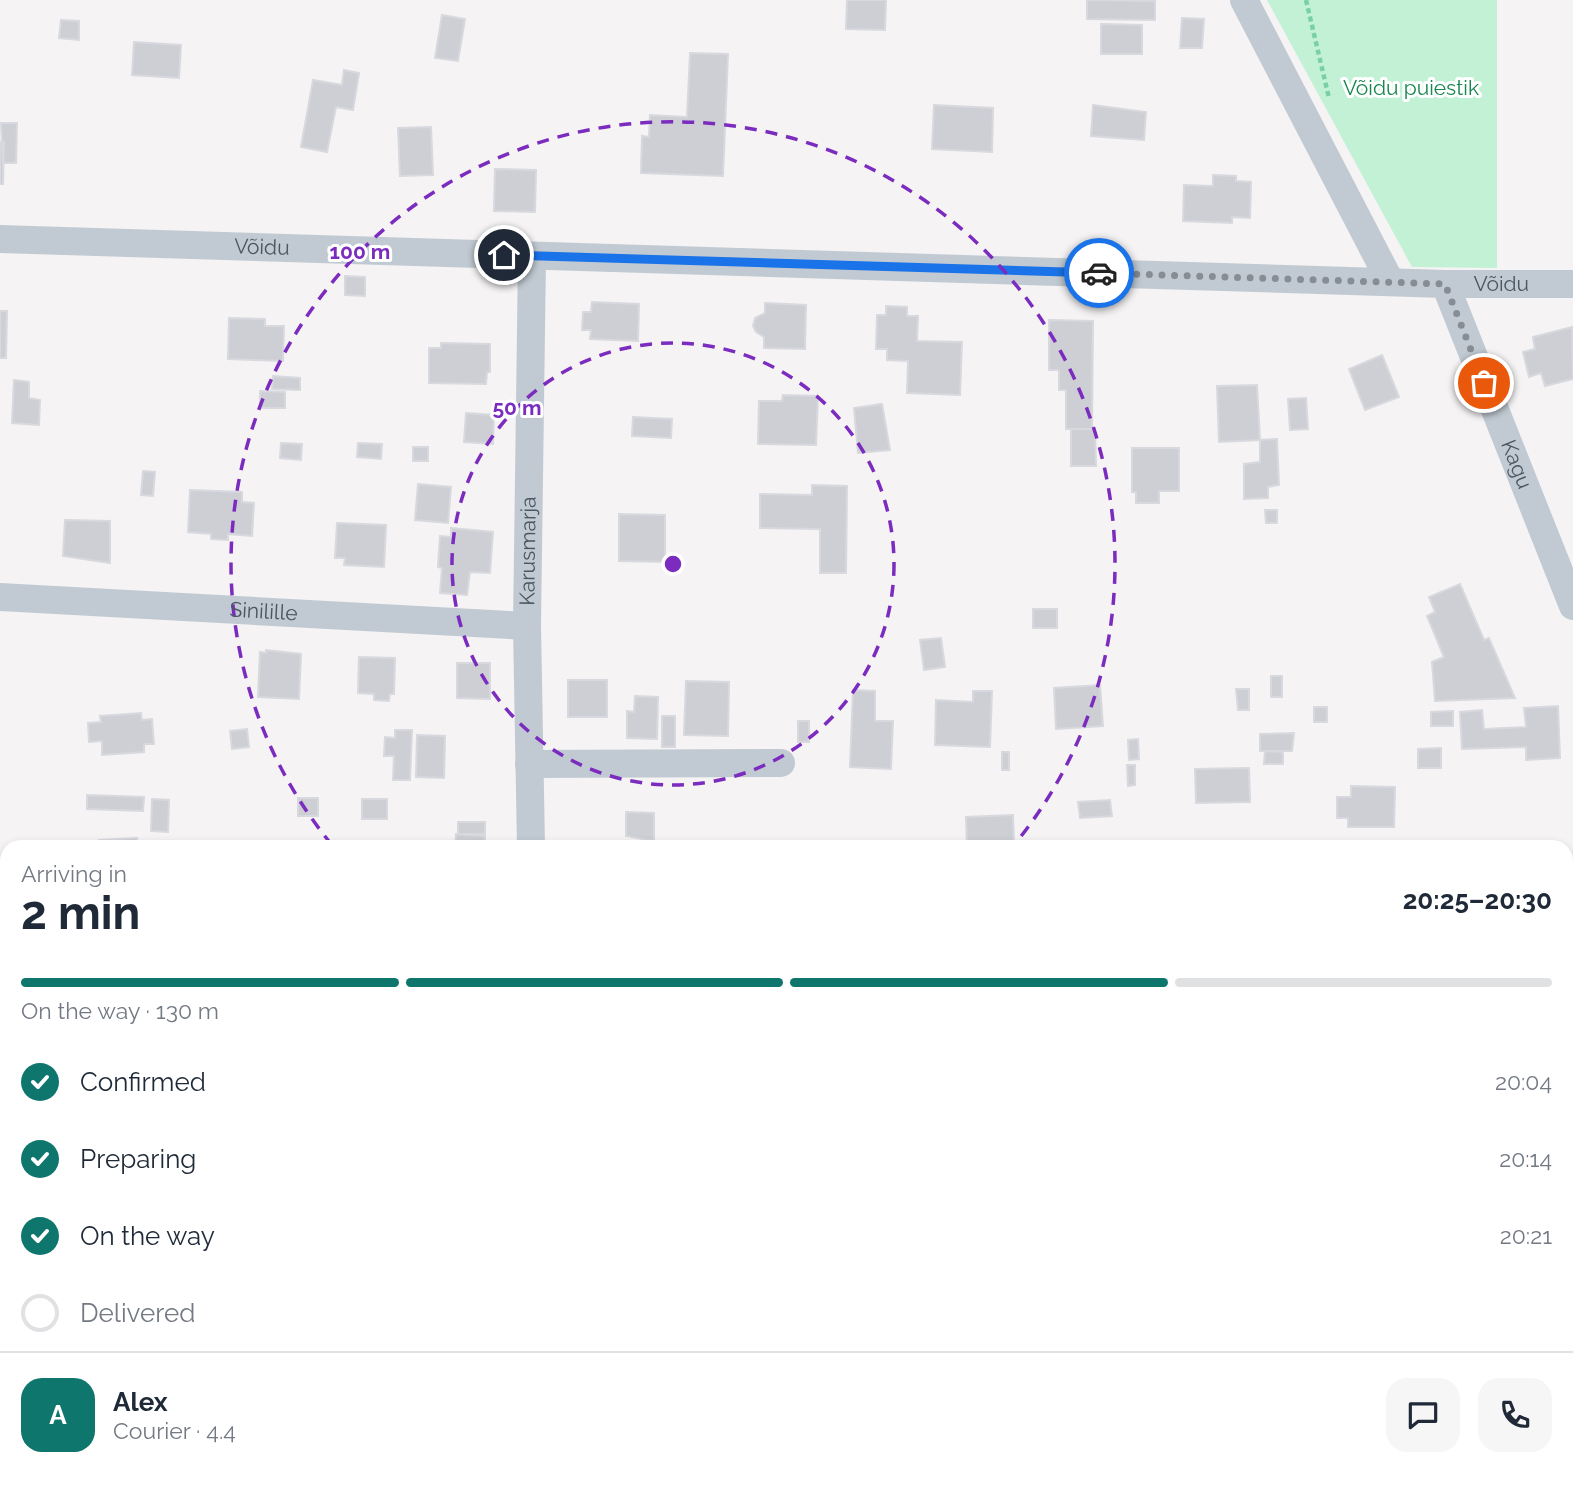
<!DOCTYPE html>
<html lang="en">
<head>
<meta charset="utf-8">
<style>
	:root { --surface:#fff; --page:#f6f6f7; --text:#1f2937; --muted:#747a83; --line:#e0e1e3; --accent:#0f766e }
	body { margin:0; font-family:Raleway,sans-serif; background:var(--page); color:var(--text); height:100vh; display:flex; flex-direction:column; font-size:26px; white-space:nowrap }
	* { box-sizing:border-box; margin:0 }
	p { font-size:23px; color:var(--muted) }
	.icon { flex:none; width:38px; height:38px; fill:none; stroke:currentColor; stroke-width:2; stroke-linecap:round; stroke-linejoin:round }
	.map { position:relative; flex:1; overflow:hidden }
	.drawer { position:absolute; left:0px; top:840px; width:1573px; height:653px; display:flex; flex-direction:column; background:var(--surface); border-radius:21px 21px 0 0; box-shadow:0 4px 10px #0003 }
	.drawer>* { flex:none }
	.pin { position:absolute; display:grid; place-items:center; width:60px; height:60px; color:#fff; margin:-30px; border:4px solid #fff; border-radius:50%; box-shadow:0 2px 7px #0007 }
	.courier { position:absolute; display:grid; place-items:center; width:70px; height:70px; margin:-35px; border:5px solid #1a73e8; border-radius:50%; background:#fff; color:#222; box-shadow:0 2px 9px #0007 }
	.headline em { font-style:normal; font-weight:700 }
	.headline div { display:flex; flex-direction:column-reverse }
	.headline { display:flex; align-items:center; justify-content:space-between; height:119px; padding:0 21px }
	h1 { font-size:46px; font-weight:700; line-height:52px }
	.bar { display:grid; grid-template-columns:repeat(4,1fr); gap:10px 7px; align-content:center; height:84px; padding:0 21px }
	.bar i { height:9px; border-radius:5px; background:var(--line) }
	.bar .current { background:var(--accent) }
	.bar p { grid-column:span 4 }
	.line { display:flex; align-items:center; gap:18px; padding:0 21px; border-top:2px solid var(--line) }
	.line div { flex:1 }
	.round { display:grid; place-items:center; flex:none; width:74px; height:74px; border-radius:21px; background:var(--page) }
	ol { padding:0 21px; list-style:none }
	li { display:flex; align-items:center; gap:21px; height:77px }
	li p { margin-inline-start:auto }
	li .icon { padding:7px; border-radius:50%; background:var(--accent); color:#fff; stroke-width:4 }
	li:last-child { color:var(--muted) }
	li i { width:38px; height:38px; border:4px solid var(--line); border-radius:50% }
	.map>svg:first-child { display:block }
	.green { fill:#c3f1d5 }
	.building { fill:#cdcfd5; stroke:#d7d9de; stroke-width:2 }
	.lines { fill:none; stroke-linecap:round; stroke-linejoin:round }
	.path { stroke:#7ad0a6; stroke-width:4.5; stroke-dasharray:5 3.5; stroke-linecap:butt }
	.minor { stroke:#c1cad2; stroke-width:28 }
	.done { stroke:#868d94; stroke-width:7; stroke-dasharray:0 12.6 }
	.route { stroke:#1a73e8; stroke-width:9 }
	.ring { fill:none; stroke:#7b2cbf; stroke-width:3.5; stroke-dasharray:12 9 }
	.labels { text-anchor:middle; stroke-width:6; stroke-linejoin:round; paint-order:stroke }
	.park-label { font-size:21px; fill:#17864f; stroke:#fff }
	.street-label { font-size:21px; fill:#4a5661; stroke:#fff }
	.centre { fill:#7b2cbf; stroke:#fff; stroke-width:3.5 }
	.ring-label { font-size:21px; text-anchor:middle; font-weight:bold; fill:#7b2cbf; stroke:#fff; stroke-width:6; stroke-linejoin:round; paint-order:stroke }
</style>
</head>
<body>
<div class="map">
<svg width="1573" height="1492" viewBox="0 0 1573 1492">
	<rect width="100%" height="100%" fill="#f5f3f3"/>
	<path class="green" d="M1267,0h230v268l-85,-1z"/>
	<path class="building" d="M847,0h39l-1,30 -39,-1z
		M1087,0l68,1v19l-68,-1z
		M442,15l23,4 -7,42 -23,-3z
		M1182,18l22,1 -2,29h-22z
		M61,20l18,1v19l-20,-2z
		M1101,24l41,1v29h-41z
		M134,42l47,3 -2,33 -47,-3z
		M690,53l38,1 -5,122 -82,-3 1,-37 7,1 1,-22 37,2z
		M344,70l15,3 -6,37 -17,-3 -9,45 -26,-5 12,-67 29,5z
		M934,105l59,3 -1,44 -60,-3z
		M1093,105l53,7 -2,28 -53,-4z
		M1,123h16l-1,40h-13z
		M431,127l2,48 -33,1 -2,-48z
		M0,142h4l-1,42h-3z
		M495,169l41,1 -1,42 -41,-1z
		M1213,175l23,1v5l15,1 -1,36 -18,-1v6l-49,-2 1,-36 29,1z
		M345,276l20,1v19l-20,-1z
		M592,302l47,2 -1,37 -48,-2 1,-9h-9l1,-18h8z
		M765,303l41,2 -1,44 -41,-1v-11l-8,-5 -3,-6 2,-8 10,-5z
		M886,306l21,1v9h11l-1,25 45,1 -2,53 -53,-2 1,-32 -21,-1v-11h-11l1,-34h9z
		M0,311h7l-1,47h-6z
		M229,318l36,1v7h19l-1,35 -55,-2z
		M1049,320l44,1 -1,108h-26v-39h-7v-20h-10z
		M1572,327l1,52 -28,7 -4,-13 -12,4 -6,-25 12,-3 -2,-12z
		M441,343l49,1v28h-3l-1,12 -57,-1v-35h12z
		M1382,355l17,42 -34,13 -16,-41z
		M273,376l27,2v12l-28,-1z
		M14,380l15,2v16l11,2 -1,25 -27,-2z
		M1257,385l3,55 -41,2 -2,-56z
		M260,391l25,1v16h-25z
		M783,395l35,1 -2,49 -58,-1 1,-43h23z
		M1306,398l2,31 -18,1 -2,-31z
		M882,404l8,46 -32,3 -4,-45z
		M466,413l28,2 -1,29 -29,-2z
		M633,417l39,2 -1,19 -39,-2z
		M1071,429h24l1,37h-25z
		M1277,439l2,46 -11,2v11l-24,1v-35l16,-2v-22z
		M281,443l21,1 -1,16 -21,-2z
		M358,443l24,1 -1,15 -24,-2z
		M413,447h15v14h-15z
		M1132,448h47v43h-20v12h-23v-11h-4z
		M143,471l12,1 -2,24 -12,-1z
		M418,484l33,3 -3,36 -33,-3z
		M812,485l35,1 -1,87h-26v-44l-60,-1v-34l52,1z
		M190,490l52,2v10l12,1 -2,33 -24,-2v6l-17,-1v-5l-23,-2z
		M1265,510h12v13h-11z
		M619,514l46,1v47l-46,-1z
		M65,520l45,1v42l-47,-7z
		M337,523l49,2 -2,42 -40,-2 1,-7h-10z
		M451,528l42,4 -3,41 -20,-1 -3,23 -27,-2 2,-25 -4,-1 2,-31 11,1z
		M1460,584l24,56 5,-2 26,60 -80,3 -3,-39 12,-5 -17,-41 8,-4 -6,-15z
		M1033,609h24v19h-24z
		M941,638l4,29 -21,3 -4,-30z
		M266,650l35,4 -2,45 -41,-2 2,-45 6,1z
		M359,657l36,1 -1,36h-4l-1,7 -15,-1v-6l-16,-1z
		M457,663h33v36l-33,-1z
		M1271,676h11v21h-11z
		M568,680h39v37h-39z
		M686,681l43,1 -1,54 -44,-1z
		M1100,685l3,41 -47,3 -2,-41z
		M1236,689h13v21h-11z
		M853,690l22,1v30h18l-2,48 -41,-2z
		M973,691h19l-2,56 -55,-2 1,-45 37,2z
		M635,696l23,1 -1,42 -30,-1v-27l7,1z
		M1558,706l2,52 -34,2v-13l-64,2 -2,-37 22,-2 2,19 42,-2 -2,-19z
		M1314,707h13v15h-13z
		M1453,711v15h-22v-14z
		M141,713l1,7 10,-1 2,25h-10v8l-42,3v-14l-13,1 -1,-19 13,-1 -1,-6z
		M662,716h13v31h-13z
		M798,721h11v21h-11z
		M247,729l2,18 -17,2 -2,-18z
		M395,730h17l-2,50h-17l1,-24h-10l1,-19 10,1z
		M1294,733l-2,18h-32v-17z
		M417,735l28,1 -1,42 -28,-1z
		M1138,739l1,20 -10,1 -1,-20z
		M1441,748v20h-23v-19z
		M1265,751l18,1v12h-19z
		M1002,752h7v18h-7z
		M1127,765h8v20l-7,1z
		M1249,768l1,34 -54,1 -1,-34z
		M1351,786l44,1 -1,40h-46v-9h-11v-21h14z
		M87,795l57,2 -1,14 -56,-2z
		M298,798h20v18h-20z
		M152,799l17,1 -1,32 -17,-1z
		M362,799h25v20h-25z
		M1110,800l2,16 -32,2 -2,-16z
		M626,812l28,1v28l-28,-5z
		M1013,815l1,32h-47l-1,-30z
		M458,822h27v12h-27z
		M456,834l29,2v11h-30z
		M137,838v9h-38v-7z
		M1154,842h29v5h-29z
		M0,1114h7v51l-7,1z
		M1571,1198l2,1v61l-7,-1v-32z
		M1566,1423l7,1v68h-31v-6h24z
		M0,1426h7v35h-7z
		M106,1486h110v6h-110z
		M1061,1486h70v6h-71z"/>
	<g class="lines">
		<path class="path" d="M1306,0l23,98
			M1566,950h7"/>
		<g class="minor">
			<path d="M1244,0l146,281"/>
			<path id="s1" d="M0,239l1445,45h128"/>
			<path id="s2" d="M1445,284l128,322"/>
			<path id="s3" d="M0,597l527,29"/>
			<path d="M529,764l252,-1"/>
			<path id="s4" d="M531,847l-4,-221 5,-370"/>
			<path d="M1566,986l7,-1"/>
			<path d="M0,1014h7"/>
			<path d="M1566,1027h7"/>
			<path d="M0,1056l7,-1"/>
			<path d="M83,1492v-6"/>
			<path d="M1168,1492v-6"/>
		</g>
	</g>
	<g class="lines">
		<path class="done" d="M1099,273l346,11 39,99"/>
		<path class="route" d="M504,255l595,18"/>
	</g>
	<g class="ring">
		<circle cx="673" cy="564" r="221"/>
		<path d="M332 845A442 442 0 1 1 1014 845"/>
	</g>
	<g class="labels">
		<g class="park-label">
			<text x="1411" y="95">Võidu puiestik</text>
		</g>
		<g class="street-label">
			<text dy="7" stroke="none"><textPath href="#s1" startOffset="262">Võidu</textPath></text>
			<text dy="7" stroke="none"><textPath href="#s1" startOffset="1502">Võidu</textPath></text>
			<text dy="7" stroke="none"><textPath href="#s2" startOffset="194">Kagu</textPath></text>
			<text dy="7" stroke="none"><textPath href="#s4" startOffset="296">Karusmarja</textPath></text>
			<text dy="7" stroke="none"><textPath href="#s3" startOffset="264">Sinilille</textPath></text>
		</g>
	</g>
	<circle cx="673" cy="564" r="10" class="centre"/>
	<g class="ring-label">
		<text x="360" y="259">100 m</text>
		<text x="517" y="415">50 m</text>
	</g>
</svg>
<div class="pin" style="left:1484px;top:383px;background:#ea580c"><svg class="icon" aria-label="bag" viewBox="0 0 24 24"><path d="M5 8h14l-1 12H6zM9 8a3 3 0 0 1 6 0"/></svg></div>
<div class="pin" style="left:504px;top:255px;background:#1f2937"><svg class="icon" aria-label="home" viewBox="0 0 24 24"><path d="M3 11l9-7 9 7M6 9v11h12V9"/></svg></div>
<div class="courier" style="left:1099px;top:273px"><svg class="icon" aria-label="car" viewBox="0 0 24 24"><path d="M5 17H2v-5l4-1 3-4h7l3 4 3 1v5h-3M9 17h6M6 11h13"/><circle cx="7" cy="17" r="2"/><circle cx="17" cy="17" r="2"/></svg></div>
<section class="drawer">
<div class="headline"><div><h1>2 min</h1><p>Arriving in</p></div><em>20:25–20:30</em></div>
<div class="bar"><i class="current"></i><i class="current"></i><i class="current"></i><i></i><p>On the way · 130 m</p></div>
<ol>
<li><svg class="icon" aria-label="check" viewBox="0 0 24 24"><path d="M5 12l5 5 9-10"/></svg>Confirmed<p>20:04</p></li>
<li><svg class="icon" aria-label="check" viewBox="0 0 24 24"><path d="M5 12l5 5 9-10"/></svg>Preparing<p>20:14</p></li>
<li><svg class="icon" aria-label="check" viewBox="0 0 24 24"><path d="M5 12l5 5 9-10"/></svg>On the way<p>20:21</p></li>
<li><i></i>Delivered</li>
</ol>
<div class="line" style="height:126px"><b class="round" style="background:var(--accent);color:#fff">A</b><div><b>Alex</b><p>Courier · 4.4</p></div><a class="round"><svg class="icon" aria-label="chat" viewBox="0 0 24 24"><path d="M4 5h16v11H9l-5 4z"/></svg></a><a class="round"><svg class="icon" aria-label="phone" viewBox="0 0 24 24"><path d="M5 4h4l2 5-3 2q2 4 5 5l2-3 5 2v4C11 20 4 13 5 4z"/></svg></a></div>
</section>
</div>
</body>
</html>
